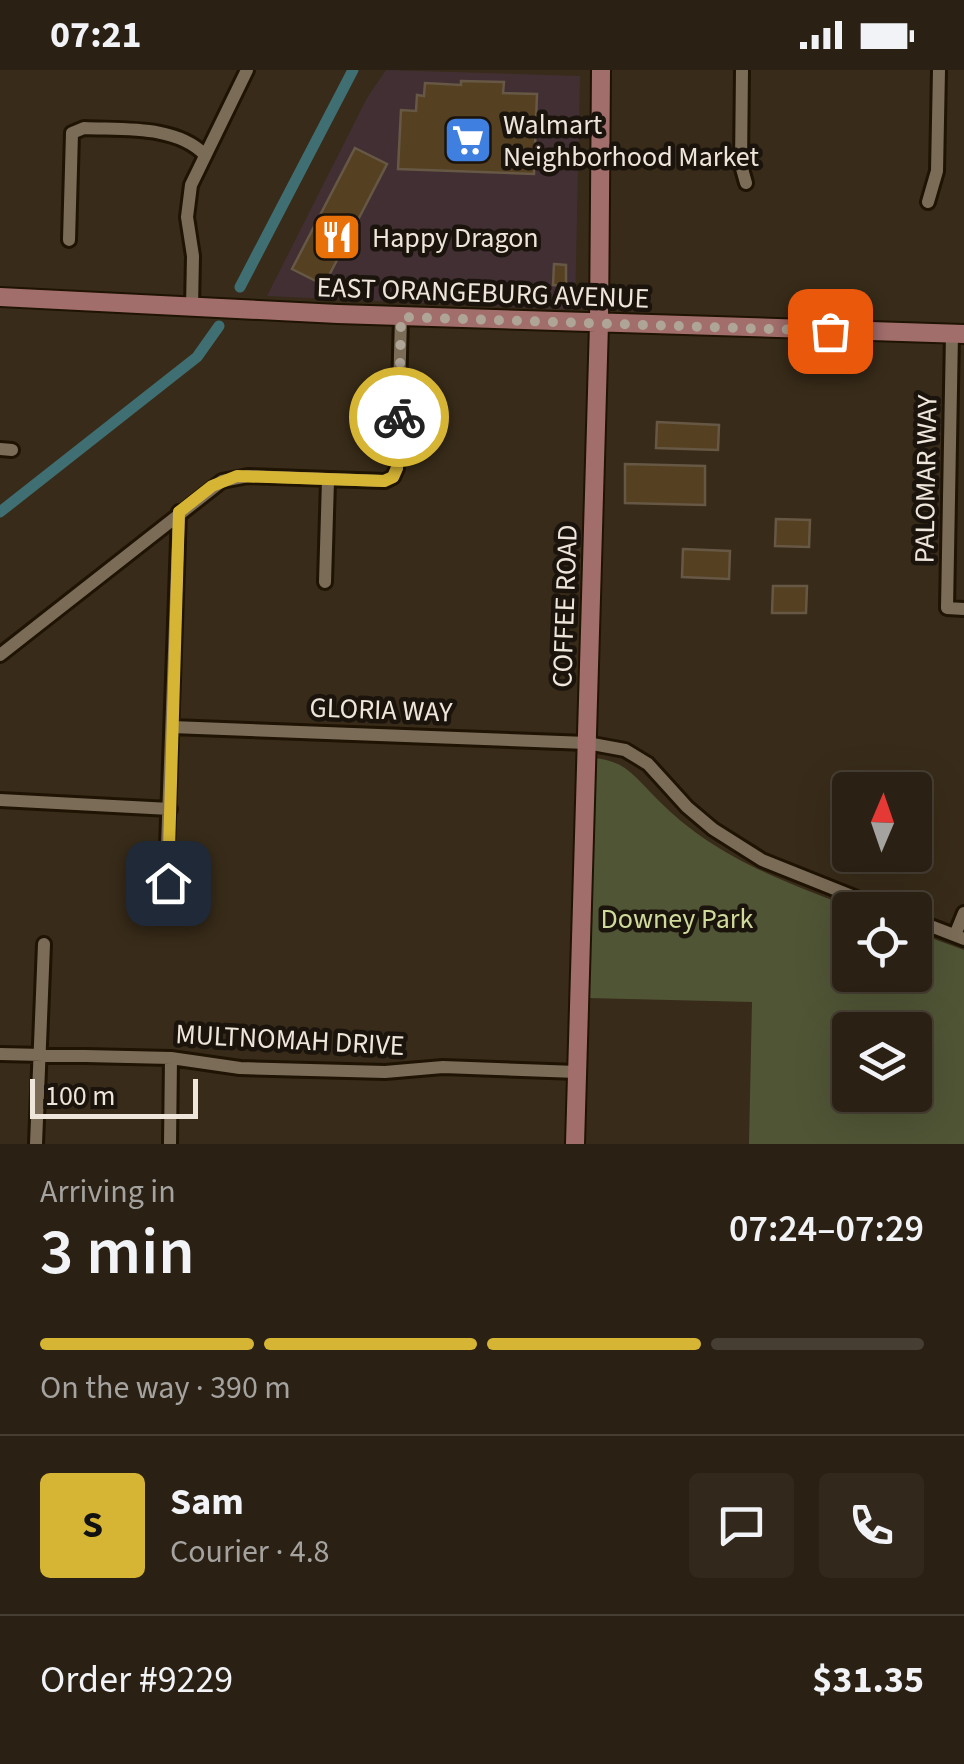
<!DOCTYPE html>
<html lang="en">
<head>
<meta charset="utf-8">
<style>
	:root { --surface:#2a2013; --page:#32281c; --text:#f1f3f6; --muted:#a5a3a0; --line:#463e33; --accent:#d6b534 }
	body { margin:0; font-family:"Source Sans 3",sans-serif; background:var(--page); color:var(--text); height:100vh; display:flex; flex-direction:column; font-size:38px; white-space:nowrap }
	* { box-sizing:border-box; margin:0 }
	p { font-size:32px; color:var(--muted) }
	.icon { flex:none; width:55px; height:55px; fill:none; stroke:currentColor; stroke-width:2; stroke-linecap:round; stroke-linejoin:round }
	.map { position:relative; height:1074px; overflow:hidden }
	.details { display:flex; flex-direction:column; background:var(--surface); flex:1 }
	.details>* { flex:none }
	.needle { width:65px; rotate:2deg }
	.buttons { position:absolute; left:832px; top:702px; display:grid; gap:20px }
	.buttons a { display:grid; place-items:center; width:100px; height:100px; border-radius:10px; background:var(--surface); box-shadow:0 10px 40px #0002,0 0 0 2px var(--line); font-size:50px }
	.scale { position:absolute; left:30px; bottom:25px; width:168px; box-sizing:border-box; padding-left:10px; border:5px solid #efe6db; border-top:0; font-size:28px; line-height:35px; white-space:nowrap; color:#efe6db; -webkit-text-stroke:8px #1a140d; paint-order:stroke }
	.pin { position:absolute; display:grid; place-items:center; width:85px; height:85px; color:#fff; margin:-42px; border-radius:20px; box-shadow:0 5px 15px #0006 }
	.courier { position:absolute; display:grid; place-items:center; width:100px; height:100px; margin:-50px; border:8px solid #d6b534; border-radius:50%; background:#fff; color:#222; box-shadow:0 2px 12px #0007 }
	.summary em { font-style:normal; font-weight:600 }
	.summary div { display:flex; flex-direction:column-reverse }
	.summary { display:flex; align-items:center; justify-content:space-between; height:170px; padding:0 40px }
	h1 { font-size:65px; font-weight:600; line-height:75px }
	.bar { display:grid; grid-template-columns:repeat(4,1fr); gap:15px 10px; align-content:center; height:120px; padding:0 40px }
	.bar i { height:12px; border-radius:8px; background:var(--line) }
	.bar .selected { background:var(--accent) }
	.bar p { grid-column:span 4 }
	.line { display:flex; align-items:center; gap:25px; padding:0 40px; border-top:2px solid var(--line) }
	.line div { flex:1 }
	.round { display:grid; place-items:center; flex:none; width:105px; height:105px; border-radius:10px; background:var(--page) }
	.status { display:flex; justify-content:space-between; align-items:center; height:70px; padding:0 50px; background:var(--surface); direction:ltr }
	.status svg { height:28px; fill:currentColor }
	.map>svg:first-child { display:block }
	.commercial { fill:#422f34 }
	.green { fill:#505536; fill-rule:evenodd }
	.lines { fill:none; stroke-linecap:round; stroke-linejoin:round }
	.canal { stroke:#3f6f73; stroke-width:11 }
	.building { fill:#554022; stroke:#665844; stroke-width:2.5 }
	.street-casing { stroke:#1f1303; stroke-width:18 }
	.secondary-casing { stroke:#1f1303; stroke-width:22 }
	.street { stroke:#7b6c58; stroke-width:12 }
	.secondary { stroke:#a26e6c; stroke-width:18 }
	.done { stroke:#afa597; stroke-width:10; stroke-dasharray:0 18 }
	.route { stroke:#d6b534; stroke-width:12 }
	.labels { text-anchor:middle; stroke-width:9; stroke-linejoin:round; paint-order:stroke }
	.poi-label { font-size:28px; fill:#efe6db; stroke:#1a140d; text-anchor:start }
	.street-label { font-size:28px; fill:#efe6db; stroke:#1a140d }
	.park-label { font-size:28px; fill:#d0da9b; stroke:#1a140d }
</style>
</head>
<body>
<div class="status"><b>07:21</b><svg viewBox="0 0 49 12"><path d="M0 12V9h3v3zM5 12V6h3v6zM10 12V3h3v9zM15 12V0h3v12zM26 1h20v11H26zM47 4h2v5h-2z"/></svg></div>
<div class="map">
<svg width="964" height="1074" viewBox="0 0 964 1074">
	<rect width="100%" height="100%" fill="#382b19"/>
	<path class="commercial" d="M386,0l194,6 -5,234 -308,-14 100,-198z"/>
	<path class="green" d="M595,688c31,3 41,20 62,41 58,59 126,82 201,111h-8v65h65v-43l49,18v194h-215l3,-142 -164,-4zM850,960h65v65h-65z"/>
	<g class="lines">
		<path class="canal" d="M240,217l113,-217
			M0,442l197,-155 22,-31"/>
	</g>
	<path class="building" d="M461,11l43,1 -1,11 34,1 -3,80 -136,-5 3,-59 15,1 1,-16 7,1 1,-13 36,2z
		M355,78l32,16 -63,121 -32,-16z
		M554,194l12,1v21l-13,-1z
		M657,352l62,3 -1,25 -62,-2z
		M625,394l80,2v39l-80,-2z
		M776,449l34,1 -1,27 -34,-1z
		M683,479l47,2 -1,28 -47,-2z
		M773,516h34l-1,27h-34z"/>
	<g class="lines">
		<g class="street-casing">
			<path id="street" d="M742,0l-1,95 5,18
				M928,132l9,-31 2,-101
				M69,170l3,-107 12,-5c39,2 91,-3 120,26
				M192,238l1,-52 -6,-39 4,-32 56,-115
				M952,264l-5,274 17,1
				M0,379l12,1
				M325,512l3,-102
				M0,585l222,-174 26,-5 137,5 8,-4 4,-9 4,-151
				M172,657l415,16 38,7 23,14 39,43 26,22 49,31 125,50
				M0,730l170,9
				M173,835l-7,-30 13,-363
				M915,850l49,19
				M955,865l9,-22
				M0,984l171,4 69,10 145,4 58,-5 134,5
				M36,1074l8,-200
				M170,1074l1,-86"/>
		</g>
		<g class="secondary-casing">
			<path id="secondary" d="M0,227l338,17 626,20
				M575,1074l24,-820 2,-254"/>
		</g>
		<use href="#street" class="street"/>
		<use href="#secondary" class="secondary"/>
	</g>
	<g class="lines">
		<path class="done" d="M399,347l2,-100 429,14"/>
		<path class="route" d="M168,813l11,-371 33,-26 25,-10 147,5 9,-4 4,-9 2,-51"/>
	</g>
	<defs>
		<g id="supermarket-square" transform="scale(2.5)"><rect x="-9" y="-9" width="18" height="18" rx="4" fill="#3f7fe0" stroke="#1a140d"/><path d="M-6-5.5h2.5l.6 2H6L4.5 2H-2.5L-4.4-4H-6ZM-1.5 3.2a1.3 1.3 0 1 0 .1 0ZM3 3.2a1.3 1.3 0 1 0 .1 0Z" fill="#fff"/></g>
		<g id="restaurant-square" transform="scale(2.5)"><rect x="-9" y="-9" width="18" height="18" rx="4" fill="#e8710a" stroke="#1a140d"/><path d="M-5-6h1v4h1v-4h1v4h1v-4h1v5L-1.5 .5V6h-2V.5L-5-1ZM5-6V6H3V1.5H1.5Q1.5-4 5-6Z" fill="#fff"/></g>
	</defs>
	<g fill-rule="evenodd">
		<use href="#supermarket-square" x="468" y="70"/>
		<use href="#restaurant-square" x="337" y="167"/>
	</g>
	<g class="labels">
		<g class="poi-label">
			<text x="503" y="64">Walmart<tspan x="503" dy="32">Neighborhood Market</tspan></text>
			<text x="372" y="177">Happy Dragon</text>
		</g>
		<g class="street-label">
			<text transform="translate(483 222) rotate(2)" y="10">EAST ORANGEBURG AVENUE</text>
			<text transform="translate(925 409) rotate(-89)" y="10">PALOMAR WAY</text>
			<text transform="translate(564 536) rotate(-88)" y="10">COFFEE ROAD</text>
			<text transform="translate(381 639) rotate(2)" y="10">GLORIA WAY</text>
			<text transform="translate(290 969) rotate(3)" y="10">MULTNOMAH DRIVE</text>
		</g>
		<g class="park-label">
			<text x="677" y="858">Downey Park</text>
		</g>
	</g>
</svg>
<div class="buttons">
<a><svg class="needle" viewBox="-14 -14 28 28"><path d="M0-13l5 13h-10z" fill="#e53935"/><path d="M0 13l5-13h-10z" fill="#a5a3a0"/></svg></a>
<a><svg class="icon" aria-label="locate" viewBox="0 0 24 24"><circle cx="12" cy="12" r="6"/><path d="M12 2v4M12 18v4M2 12h4M18 12h4"/></svg></a>
<a><svg class="icon" aria-label="layers" viewBox="0 0 24 24"><path d="M12 4l9 5-9 5-9-5zM3 14l9 5 9-5"/></svg></a>
</div>
<div class="scale">100 m</div>
<div class="pin" style="left:830px;top:261px;background:#ea580c"><svg class="icon" aria-label="bag" viewBox="0 0 24 24"><path d="M5 8h14l-1 12H6zM9 8a3 3 0 0 1 6 0"/></svg></div>
<div class="pin" style="left:168px;top:813px;background:#1f2937"><svg class="icon" aria-label="home" viewBox="0 0 24 24"><path d="M3 11l9-7 9 7M6 9v11h12V9"/></svg></div>
<div class="courier" style="left:399px;top:347px"><svg class="icon" aria-label="bike" viewBox="0 0 24 24"><circle cx="6" cy="16" r="4"/><circle cx="18" cy="16" r="4"/><path d="M6 16l4-8h5l3 8M10 8l3 8H6M13 5h3"/></svg></div>
</div>
<section class="details">
<div class="summary"><div><h1>3 min</h1><p>Arriving in</p></div><em>07:24–07:29</em></div>
<div class="bar"><i class="selected"></i><i class="selected"></i><i class="selected"></i><i></i><p>On the way · 390 m</p></div>
<div class="line" style="height:180px"><b class="round" style="background:var(--accent);color:#111">S</b><div><b>Sam</b><p>Courier · 4.8</p></div><a class="round"><svg class="icon" aria-label="chat" viewBox="0 0 24 24"><path d="M4 5h16v11H9l-5 4z"/></svg></a><a class="round"><svg class="icon" aria-label="phone" viewBox="0 0 24 24"><path d="M5 4h4l2 5-3 2q2 4 5 5l2-3 5 2v4C11 20 4 13 5 4z"/></svg></a></div>
<div class="line" style="height:130px"><div>Order #9229</div><b>$31.35</b></div>
</section>
</body>
</html>
